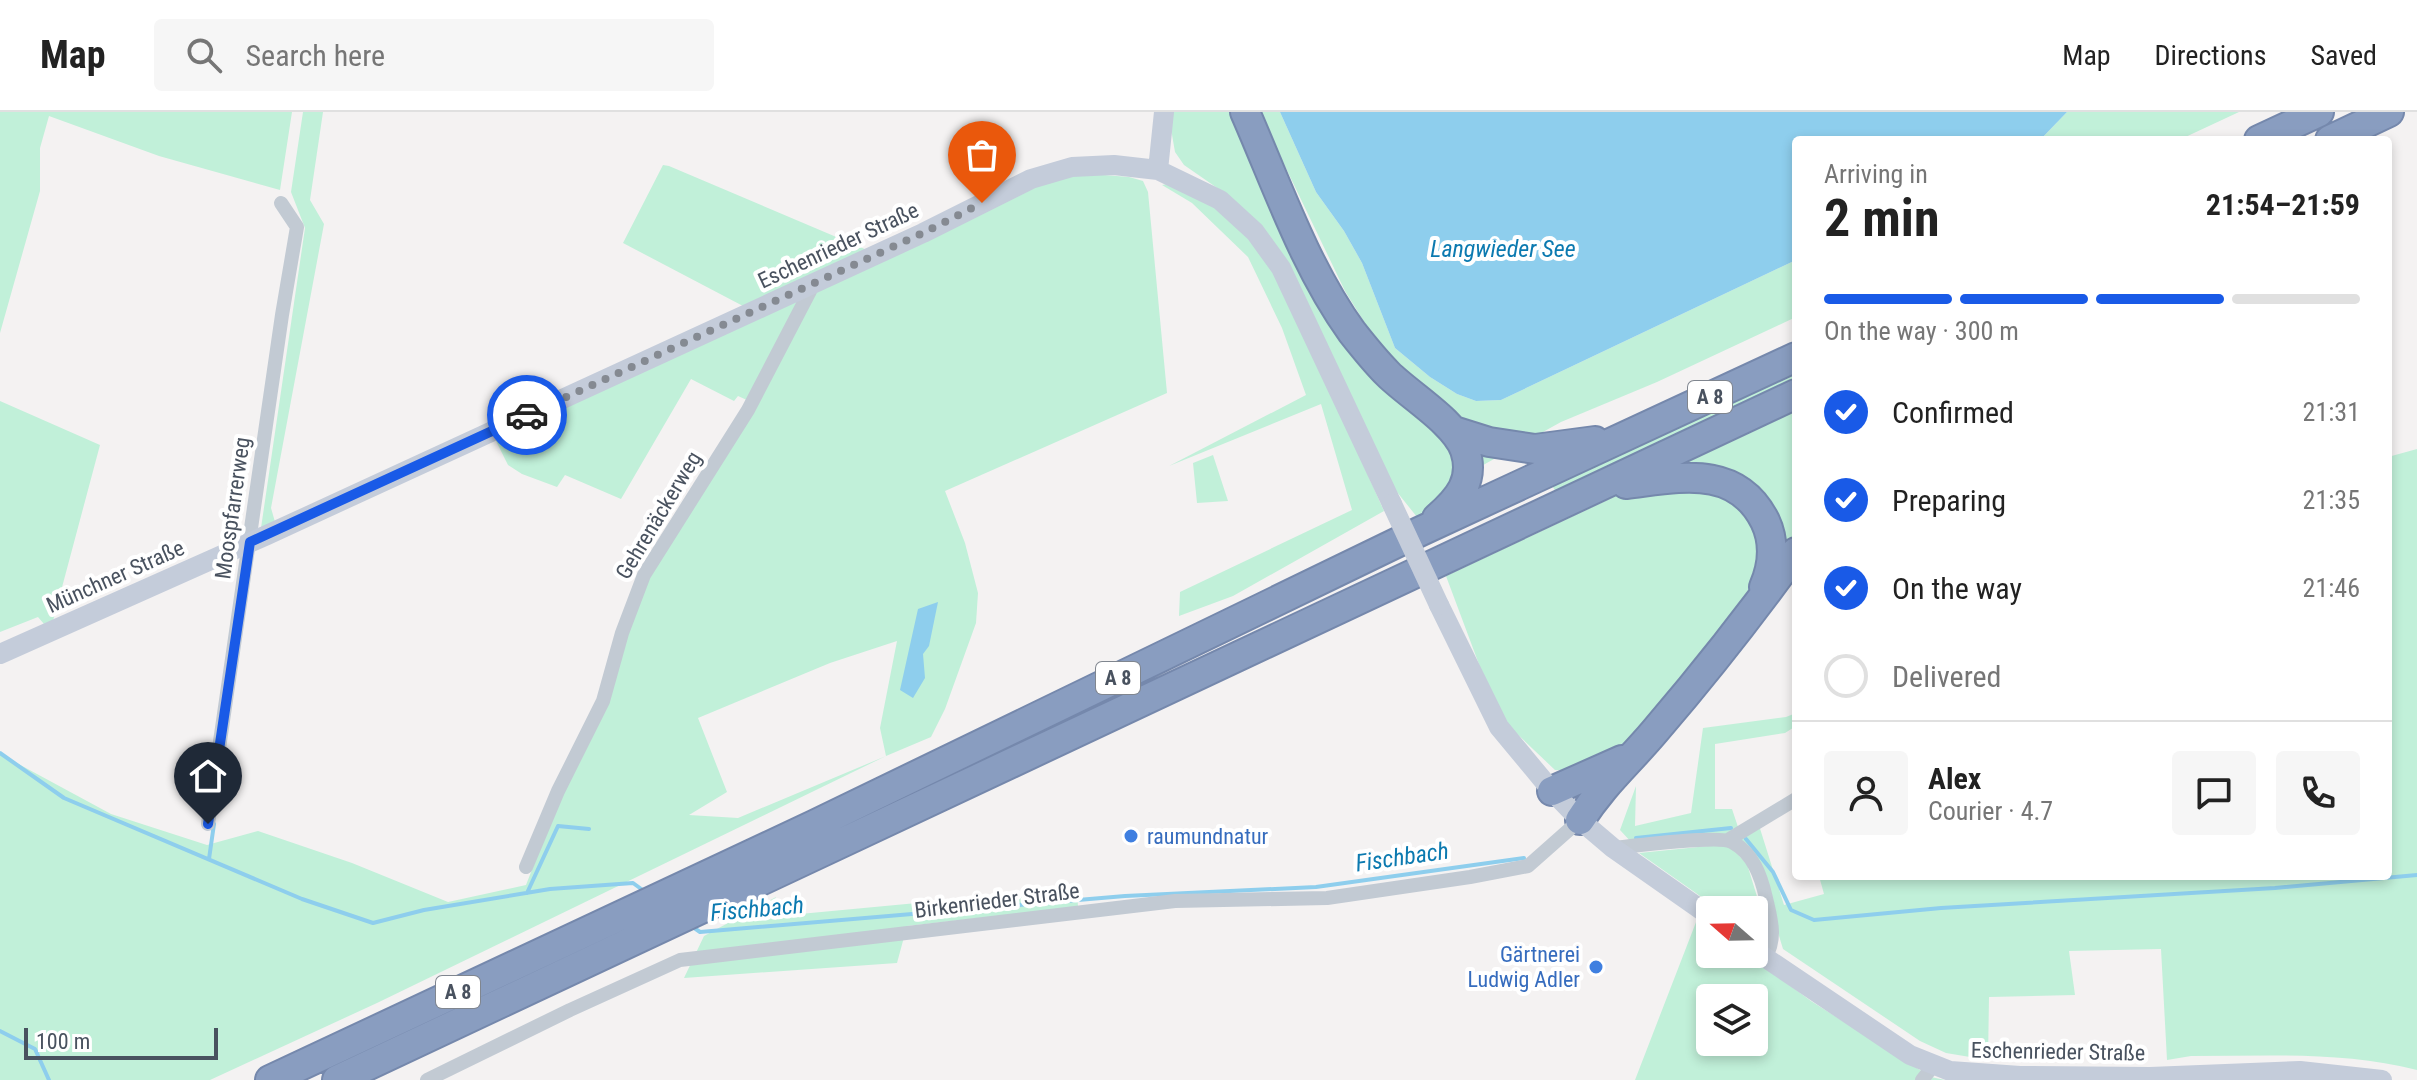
<!DOCTYPE html>
<html lang="en">
<head>
<meta charset="utf-8">
<style>
	:root { --surface:#fff; --page:#f6f6f6; --text:#222; --muted:#767676; --line:#e0e0e0; --accent:#195ae7 }
	body { margin:0; font-family:"Roboto Condensed",sans-serif; background:var(--page); color:var(--text); height:100vh; display:flex; flex-direction:column; font-size:30px; white-space:nowrap }
	* { box-sizing:border-box; margin:0 }
	p { font-size:26px; color:var(--muted) }
	.icon { flex:none; width:44px; height:44px; fill:none; stroke:currentColor; stroke-width:2; stroke-linecap:round; stroke-linejoin:round }
	.map { position:relative; flex:1; overflow:hidden }
	.drawer { position:absolute; left:1792px; top:24px; width:600px; height:744px; display:flex; flex-direction:column; background:var(--surface); border-radius:8px; box-shadow:0 4px 12px #0003 }
	.drawer>* { flex:none }
	.needle { width:52px; rotate:290deg }
	.controls { position:absolute; left:1696px; top:784px; display:grid; gap:16px }
	.controls a { display:grid; place-items:center; width:72px; height:72px; border-radius:8px; background:var(--surface); box-shadow:0 4px 12px #0003; font-size:40px }
	.scale { position:absolute; left:24px; bottom:20px; width:194px; box-sizing:border-box; padding-left:8px; border:4px solid #49525f; border-top:0; font-size:22px; line-height:28px; white-space:nowrap; color:#49525f; -webkit-text-stroke:6px #fff; paint-order:stroke }
	.pin { position:absolute; display:grid; place-items:center; width:68px; height:68px; color:#fff; margin:-82px -34px; border-radius:50% 50% 50% 0; rotate:-45deg; box-shadow:0 0 8px #0007 }
	.pin .icon { rotate:45deg }
	.courier { position:absolute; display:grid; place-items:center; width:80px; height:80px; margin:-40px; border:6px solid #195ae7; border-radius:50%; background:#fff; color:#222; box-shadow:0 2px 10px #0007 }
	.headline em { font-style:normal; font-weight:700 }
	.headline div { display:flex; flex-direction:column-reverse }
	.headline { display:flex; align-items:center; justify-content:space-between; height:136px; padding:0 32px }
	h1 { font-size:52px; font-weight:700; line-height:60px }
	.bar { display:grid; grid-template-columns:repeat(4,1fr); gap:12px 8px; align-content:center; height:96px; padding:0 32px }
	.bar i { height:10px; border-radius:6px; background:var(--line) }
	.bar .current { background:var(--accent) }
	.bar p { grid-column:span 4 }
	.line { display:flex; align-items:center; gap:20px; padding:0 32px; border-top:2px solid var(--line) }
	.line div { flex:1 }
	.round { display:grid; place-items:center; flex:none; width:84px; height:84px; border-radius:8px; background:var(--page) }
	ol { padding:0 32px; list-style:none }
	li { display:flex; align-items:center; gap:24px; height:88px }
	li p { margin-inline-start:auto }
	li .icon { padding:8px; border-radius:50%; background:var(--accent); color:#fff; stroke-width:4 }
	li:last-child { color:var(--muted) }
	li i { width:44px; height:44px; border:4px solid var(--line); border-radius:50% }
	header { display:flex; align-items:center; gap:48px; box-sizing:border-box; height:112px; padding:0 40px; background:var(--surface); border-bottom:2px solid var(--line) }
	header strong { font-size:38px }
	nav { display:flex; gap:44px; margin-inline-start:auto; font-size:28px }
	.search { width:560px; height:72px; background:var(--page); display:flex; align-items:center; gap:20px; box-sizing:border-box; padding:0 28px; border-radius:8px; color:var(--muted); font-size:30px }
	.map>svg:first-child { display:block }
	.green { fill:#c1f0d9; fill-rule:evenodd }
	.water { fill:#8eceed }
	.lines { fill:none; stroke-linecap:round; stroke-linejoin:round }
	.stream { stroke:#8eceed; stroke-width:4 }
	.highway-casing { stroke:#7588ac; stroke-width:32 }
	.street { stroke:#c2cad3; stroke-width:14 }
	.secondary { stroke:#c4ccda; stroke-width:20 }
	.highway { stroke:#899dc0; stroke-width:28 }
	.secondary-bridge { stroke:#c4ccda; stroke-width:20 }
	.done { stroke:#858a92; stroke-width:8; stroke-dasharray:0 14.4 }
	.route { stroke:#195ae7; stroke-width:10 }
	.shop-dot { fill:#3f7fe0; stroke:#fff; stroke-width:3 }
	.labels { text-anchor:middle; stroke-width:8; stroke-linejoin:round; paint-order:stroke }
	.shield { fill:#fff; stroke:#80868f; stroke-width:2 }
	.shield-label { font-size:20px; font-weight:bold; fill:#49525f }
	.street-label { font-size:22px; fill:#49525f; stroke:#fff }
	.shop-label { font-size:22px; fill:#366cbe; stroke:#fff; text-anchor:start }
	.water-label { font-size:24px; font-style:italic; fill:#0c7ab0; stroke:#fff }
</style>
</head>
<body>
<header>
<strong>Map</strong>
<div class="search"><svg class="icon" aria-label="search" viewBox="0 0 24 24"><circle cx="10" cy="10" r="6"/><path d="M15 15l6 6"/></svg>Search here</div>
<nav><a>Map</a><a>Directions</a><a>Saved</a></nav>
</header>
<div class="map">
<svg width="2417" height="968" viewBox="0 0 2417 968">
	<rect width="100%" height="100%" fill="#f4f2f2"/>
	<path class="green" d="M0,0h292l-12,78 -121,-34 -110,-40 -9,32v43l-40,142z
		M303,0h20l-13,88 14,24 -53,284 4,14 -14,6 44,-300 -14,-36z
		M1173,0h67l46,106 93,128 -34,-55 -86,-179h21l36,80 28,39 18,32 33,85 35,29 27,17 19,7 25,-1 295,-140v57l-139,65 -96,40 -103,57 -19,27 -22,11 -32,-40 -101,-217 -61,-68 -39,-27 -9,-13 -4,-23z
		M2067,0h172l-60,28h-139z
		M663,53l6,1 198,84 -124,56 -120,-63z
		M1091,62l38,3 14,4 5,11 19,201 -222,98 20,52 13,50 -2,30 -31,86 -14,28 -45,19 -509,247 -167,77h-210v-326l111,60 96,31 51,-14 94,32 96,39 78,-17 112,-288 177,-303 5,-5 213,-103 31,-9zM897,529l-17,87 6,28 -148,62 -49,-3 38,-23 -29,-74 132,-55z
		M1173,71l52,28 51,59 108,241 -151,85 -54,20 1,-24 172,-82 -31,-106 -152,62 137,-71 -24,-67 -34,-71 -56,-54 -30,-18z
		M800,185l-51,104 -11,-5 -4,5 -43,-22 -70,120 -56,-24 -8,12 -35,-13 -14,-9 -13,-26z
		M1796,252v18l-238,113 -9,-14z
		M0,289l100,44 -47,176 -9,3 -6,-7 -38,15z
		M1796,299v129l-167,205 -51,26 -23,-1 -44,-42 -22,-37 -43,-115z
		M2417,337v621c-73,-19 -150,-14 -226,-14l-24,4 -6,-111 -92,2 6,44 -86,2 -1,63 -42,-7 -26,-12 -137,-92 -19,-63 -37,-51 -95,8 -12,-13 16,-44 -1,40 56,-13 12,-85 83,-11 10,-4v13l-11,7 -70,11v65h17l6,18 19,-8 27,86 40,-11 -5,-18h569v-419z
		M1213,343l15,46 -31,2 -4,-40z
		M1728,732l19,20 16,52v22l-9,-5v-23h-34l-81,-57z
		M1077,776l1,19 -171,19 -10,37 -213,15 20,-42 72,-39 -8,20z
		M1698,805l12,9v28h37l64,47 120,76 14,3h-310zM1710,886h44v44h-44z"/>
	<path class="water" d="M1280,0h787l-27,28h-244v120l-295,140 -25,1 -19,-7 -27,-17 -35,-29 -33,-85 -18,-32 -28,-39z
		M938,490l-9,44 -6,8 2,24 -12,20 -13,-8 18,-81z"/>
	<g class="lines">
		<path class="stream" d="M0,641l64,45 238,101 71,24 51,-13 126,-21 83,-6 11,8
			M1636,726l95,-10
			M1746,727l27,33 18,38 23,10 127,-12 334,-20 142,-13
			M209,747l5,-35
			M527,781l31,-67 31,3
			M690,813l10,7 425,-36 191,-9 208,-29
			M0,919l35,18 14,31"/>
		<g class="highway-casing">
			<path id="highway" d="M1245,0c32,73 60,155 107,220 11,14 23,29 36,42 21,21 67,48 77,76 10,30 -6,49 -28,68
				M2259,28l60,-28
				M2330,28l59,-28
				M1454,319l35,11 46,7 60,-8
				M1626,372c52,-6 110,-21 139,37 10,21 8,45 -1,66
				M1552,679l70,-31
				M1580,708c23,-36 48,-57 75,-89 49,-57 97,-118 141,-179
				M270,968l544,-255 607,-294 375,-174
				M337,968l1459,-686"/>
		</g>
		<path class="street" d="M208,712l74,-509 15,-88 -16,-24
			M1728,728l68,-41
			M1613,736c20,-2 106,-13 119,-6 21,11 29,34 34,56 5,22 11,40 -1,60
			M526,755l32,-76 45,-90 19,-68 22,-58 104,-165 62,-119 -1,-7
			M427,968l143,-70 110,-50 495,-59 152,-3 143,-21 58,-11 52,-46
			M1922,968l11,-14"/>
		<path class="secondary" d="M1158,58l6,-58
			M1439,493l60,122 53,64 28,29 33,28 97,68
			M0,542l267,-119 656,-302 108,-54 41,-12 42,-2 44,5 62,30 35,32 26,36 111,236
			M1754,838l156,105 40,16 70,5 130,1 150,-6 82,9"/>
		<use href="#highway" class="highway"/>
		<path class="secondary-bridge" d="M1392,392l47,101"/>
	</g>
	<g class="lines">
		<path class="done" d="M527,303l396,-182 59,-30"/>
		<path class="route" d="M208,712l42,-282 277,-127"/>
	</g>
	<g class="shop-dot">
		<circle cx="1131" cy="724" r="8"/>
		<circle cx="1596" cy="855" r="8"/>
	</g>
	<g class="labels">
		<g class="shield">
			<rect x="1688" y="269" width="44" height="32" rx="6"/>
			<rect x="1096" y="550" width="44" height="32" rx="6"/>
			<rect x="436" y="864" width="44" height="32" rx="6"/>
		</g>
		<g class="shield-label">
			<text x="1710" y="292">A 8</text>
			<text x="1118" y="573">A 8</text>
			<text x="458" y="887">A 8</text>
		</g>
		<g class="street-label">
			<text transform="translate(838 133) rotate(-25)" y="8">Eschenrieder Straße</text>
			<text transform="translate(232 396) rotate(-82)" y="8">Moospfarrerweg</text>
			<text transform="translate(658 403) rotate(-59)" y="8">Gehrenäckerweg</text>
			<text transform="translate(115 464) rotate(-24)" y="8">Münchner Straße</text>
			<text transform="translate(997 788) rotate(-7)" y="8">Birkenrieder Straße</text>
			<text transform="translate(2058 939) rotate(1)" y="8">Eschenrieder Straße</text>
		</g>
		<g class="shop-label">
			<text x="1147" y="732">raumundnatur</text>
			<text x="1580" y="850" text-anchor="end">Gärtnerei<tspan x="1580" dy="25">Ludwig Adler</tspan></text>
		</g>
		<g class="water-label">
			<text x="1503" y="145">Langwieder See</text>
			<text transform="translate(1402 745) rotate(-8)" y="8">Fischbach</text>
			<text transform="translate(757 797) rotate(-5)" y="8">Fischbach</text>
		</g>
	</g>
</svg>
<div class="controls">
<a><svg class="needle" viewBox="-14 -14 28 28"><path d="M0-13l5 13h-10z" fill="#e53935"/><path d="M0 13l5-13h-10z" fill="#767676"/></svg></a>
<a><svg class="icon" aria-label="layers" viewBox="0 0 24 24"><path d="M12 4l9 5-9 5-9-5zM3 14l9 5 9-5"/></svg></a>
</div>
<div class="scale">100 m</div>
<div class="pin" style="left:982px;top:91px;background:#ea580c"><svg class="icon" aria-label="bag" viewBox="0 0 24 24"><path d="M5 8h14l-1 12H6zM9 8a3 3 0 0 1 6 0"/></svg></div>
<div class="pin" style="left:208px;top:712px;background:#1f2937"><svg class="icon" aria-label="home" viewBox="0 0 24 24"><path d="M3 11l9-7 9 7M6 9v11h12V9"/></svg></div>
<div class="courier" style="left:527px;top:303px"><svg class="icon" aria-label="car" viewBox="0 0 24 24"><path d="M5 17H2v-5l4-1 3-4h7l3 4 3 1v5h-3M9 17h6M6 11h13"/><circle cx="7" cy="17" r="2"/><circle cx="17" cy="17" r="2"/></svg></div>
<section class="drawer">
<div class="headline"><div><h1>2 min</h1><p>Arriving in</p></div><em>21:54–21:59</em></div>
<div class="bar"><i class="current"></i><i class="current"></i><i class="current"></i><i></i><p>On the way · 300 m</p></div>
<ol>
<li><svg class="icon" aria-label="check" viewBox="0 0 24 24"><path d="M5 12l5 5 9-10"/></svg>Confirmed<p>21:31</p></li>
<li><svg class="icon" aria-label="check" viewBox="0 0 24 24"><path d="M5 12l5 5 9-10"/></svg>Preparing<p>21:35</p></li>
<li><svg class="icon" aria-label="check" viewBox="0 0 24 24"><path d="M5 12l5 5 9-10"/></svg>On the way<p>21:46</p></li>
<li><i></i>Delivered</li>
</ol>
<div class="line" style="height:144px"><a class="round"><svg class="icon" aria-label="person" viewBox="0 0 24 24"><circle cx="12" cy="8" r="4"/><path d="M4 21q1-7 8-7t8 7"/></svg></a><div><b>Alex</b><p>Courier · 4.7</p></div><a class="round"><svg class="icon" aria-label="chat" viewBox="0 0 24 24"><path d="M4 5h16v11H9l-5 4z"/></svg></a><a class="round"><svg class="icon" aria-label="phone" viewBox="0 0 24 24"><path d="M5 4h4l2 5-3 2q2 4 5 5l2-3 5 2v4C11 20 4 13 5 4z"/></svg></a></div>
</section>
</div>
</body>
</html>
